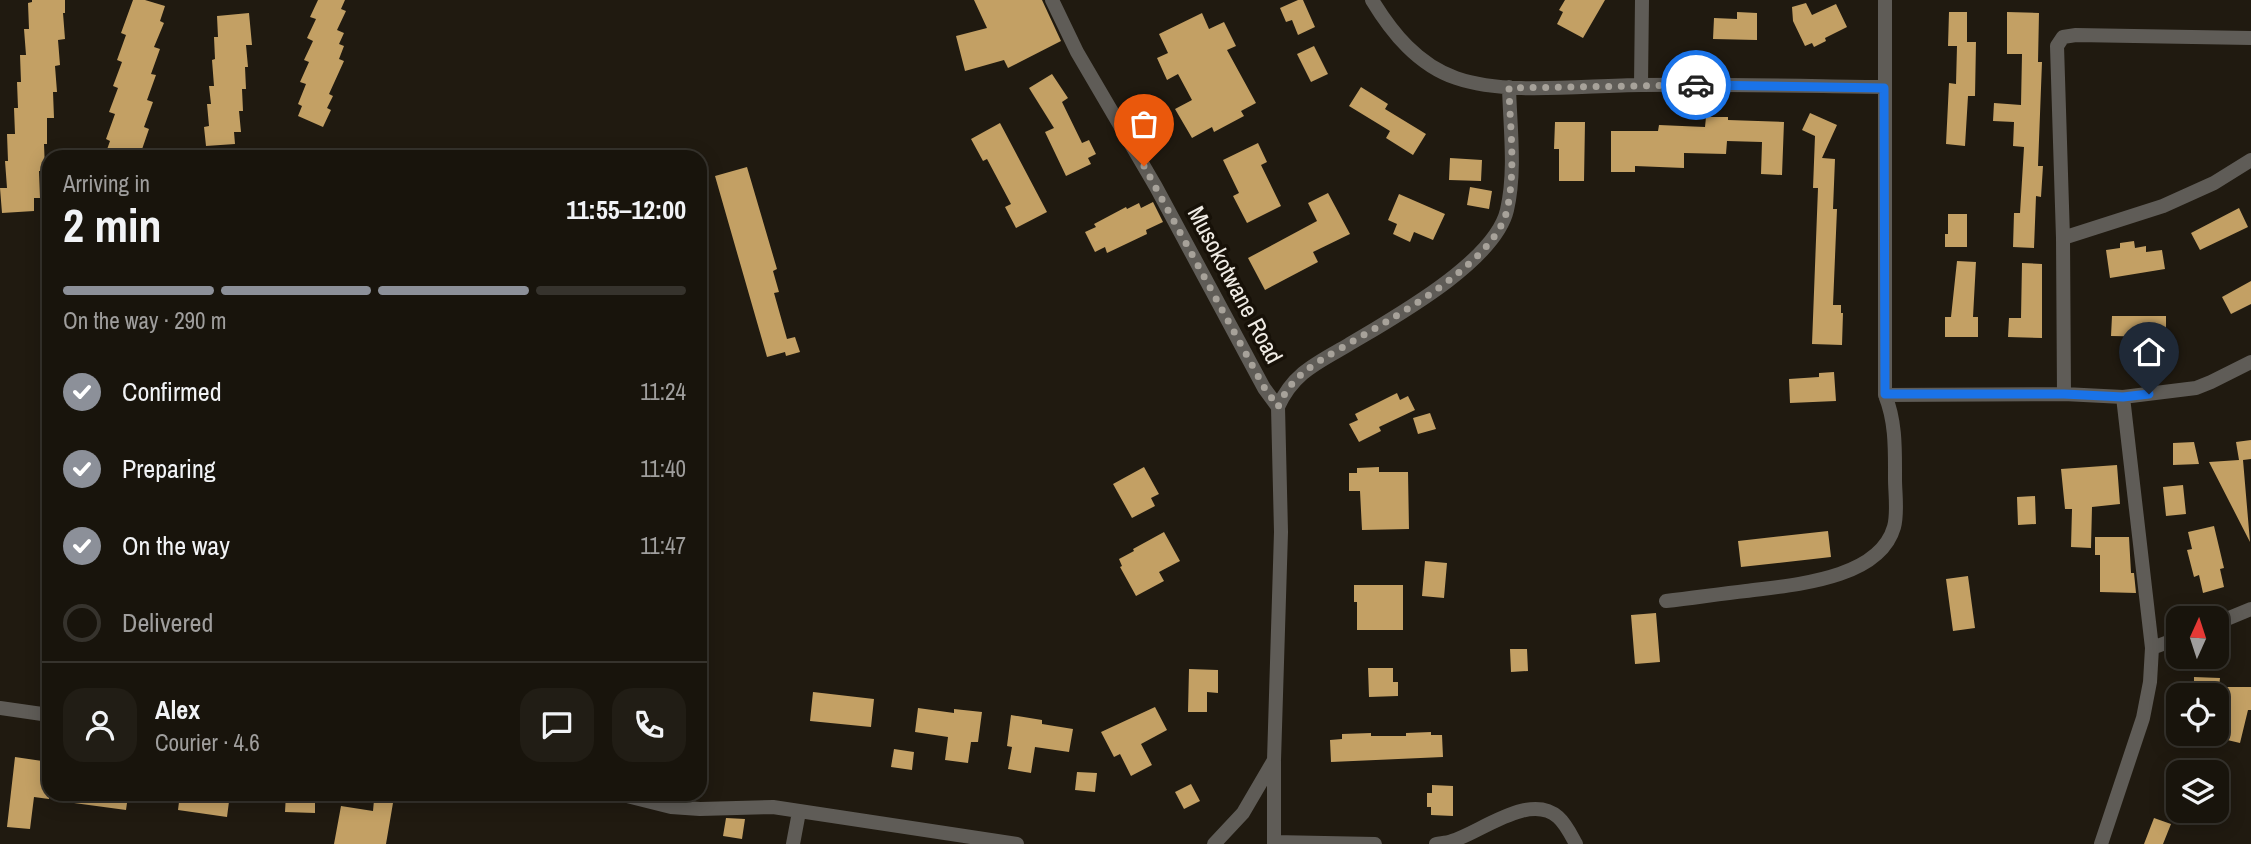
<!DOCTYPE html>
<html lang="en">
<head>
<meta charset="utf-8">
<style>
	:root { --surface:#18140c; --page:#211d15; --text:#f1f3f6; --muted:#9f9e9d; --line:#36332d; --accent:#8c9099 }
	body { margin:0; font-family:"Archivo Narrow",sans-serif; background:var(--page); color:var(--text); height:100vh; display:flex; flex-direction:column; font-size:26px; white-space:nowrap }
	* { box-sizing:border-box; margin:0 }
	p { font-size:23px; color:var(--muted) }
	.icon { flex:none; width:38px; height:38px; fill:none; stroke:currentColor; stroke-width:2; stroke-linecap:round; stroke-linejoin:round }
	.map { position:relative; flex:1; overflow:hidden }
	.panel { position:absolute; left:42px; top:150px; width:665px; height:651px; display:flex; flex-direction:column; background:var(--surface); border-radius:21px; box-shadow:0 4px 18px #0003,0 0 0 2px var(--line) }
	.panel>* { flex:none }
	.needle { width:46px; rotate:3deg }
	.tools { position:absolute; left:2166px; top:606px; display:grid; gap:14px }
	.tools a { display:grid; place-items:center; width:63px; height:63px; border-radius:14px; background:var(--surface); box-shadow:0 4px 18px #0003,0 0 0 2px var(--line); font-size:35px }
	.pin { position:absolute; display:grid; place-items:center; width:60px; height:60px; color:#fff; margin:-72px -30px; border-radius:50% 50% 50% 0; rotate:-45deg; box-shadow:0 0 7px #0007 }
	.pin .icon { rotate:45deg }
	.courier { position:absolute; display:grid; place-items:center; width:70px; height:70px; margin:-35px; border:5px solid #1a73e8; border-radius:50%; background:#fff; color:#222; box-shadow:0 2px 9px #0007 }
	.overview em { font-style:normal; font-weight:800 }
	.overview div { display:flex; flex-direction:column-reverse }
	.overview { display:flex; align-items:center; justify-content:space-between; height:119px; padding:0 21px }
	h1 { font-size:46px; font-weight:800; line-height:52px }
	.bar { display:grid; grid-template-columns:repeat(4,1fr); gap:10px 7px; align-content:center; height:84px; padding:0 21px }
	.bar i { height:9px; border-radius:5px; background:var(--line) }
	.bar .selected { background:var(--accent) }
	.bar p { grid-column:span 4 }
	.line { display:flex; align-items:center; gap:18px; padding:0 21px; border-top:2px solid var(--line) }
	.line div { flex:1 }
	.round { display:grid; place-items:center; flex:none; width:74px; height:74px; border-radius:21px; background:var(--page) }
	ol { padding:0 21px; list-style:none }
	li { display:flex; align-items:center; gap:21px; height:77px }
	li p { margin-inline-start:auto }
	li .icon { padding:7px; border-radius:50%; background:var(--accent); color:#fff; stroke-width:4 }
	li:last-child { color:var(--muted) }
	li i { width:38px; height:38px; border:4px solid var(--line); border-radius:50% }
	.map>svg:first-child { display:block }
	.building { fill:#c3a064 }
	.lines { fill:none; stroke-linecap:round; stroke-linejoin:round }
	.minor { stroke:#5f5c57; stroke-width:14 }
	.done { stroke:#a7a29a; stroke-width:7; stroke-dasharray:0 12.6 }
	.route { stroke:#1a73e8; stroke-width:9 }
	.labels { text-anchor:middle; stroke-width:7; stroke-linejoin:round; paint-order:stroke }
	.street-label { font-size:24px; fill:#f0ece5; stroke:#171108 }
</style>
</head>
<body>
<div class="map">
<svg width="2251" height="844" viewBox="0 0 2251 844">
	<rect width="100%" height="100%" fill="#201a10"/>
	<path class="building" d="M32,0h33v13h-2l2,26 -7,1 2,25 -5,1 2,26h-4l1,26h-7v26h-3l1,27h-6l1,27h-6v13l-32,2 -2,-25h7l-2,-27h3l-1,-27h8l-1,-26h4l-1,-26h4l-1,-27h6l-2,-26h5l-1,-26 4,-1z
		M133,0h12l20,6 -5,15 4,2 -10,24 6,2 -9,25 5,1 -9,25 6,2 -9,25 5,2 -10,29h-35l6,-17 -4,-2 9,-25 -6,-2 9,-24 -5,-2 9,-24 -5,-2 9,-25 -5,-2z
		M318,0h27l-4,9 5,2 -9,19 7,3 -5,11 5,2 -5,13 5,2 -15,33 4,2 -6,12 4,2 -8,17 -25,-11 4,-10 -4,-2 8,-20 -6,-2 9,-20 -5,-2 9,-19 -6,-3 9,-19 -6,-2z
		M974,0h68l19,41 -53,27 -4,-8 -39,11 -9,-35 31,-8z
		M1298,0h5l12,27 -17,8 -6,-15 -6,2 -6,-14z
		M1565,0h40l-22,38 -26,-14 6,-12 -4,-2z
		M1806,3l6,12 24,-11 11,23 -22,11 1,3 -12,6 -2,-4 -7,3 -12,-25 -1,-14z
		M1737,12l20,1v27l-44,-1 1,-21 23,1z
		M1949,12h18v30h9l-1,54h-7l-3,50 -19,-2 3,-61 7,1 1,-38h-9z
		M2007,12l32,1 -1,49h4l-4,104h5l-2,31 -5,-1 -2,52 -21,-1 1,-34h6l4,-66 -11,-1 1,-24 -21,-1 1,-18 27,2 1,-51h-15z
		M249,13l3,32h-6l2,22h-3l1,22h-4l1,22h-4l2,21h-7l1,12 -29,2 -2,-19 5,-1 -2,-22h4l-2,-18h5l-2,-26 3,-1 -1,-22h4l-1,-21z
		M1202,13l7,16 15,-7 12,24 -9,4 29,53 -15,8 3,5 -30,16 -2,-5 -20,11 -17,-29 17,-9 -14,-26 -11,6 -10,-22 11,-5 -9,-19z
		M1314,46l14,28 -17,8 -14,-28z
		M1052,74l16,24 -6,4 20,41 7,-3 7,14 -8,4 3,6 -25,12 -21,-44 9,-4 -25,-40z
		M1361,87l27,17 -3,5 41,25 -13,21 -27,-17 4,-7 -41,-25z
		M1810,113l27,12 -15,33 13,1 -2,50h4l-4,96h8v8h2l-1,32 -30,-1 6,-156h-5l2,-52 -13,-6z
		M1706,117h22v3l56,2 -2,53 -21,-1 1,-32 -35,-1 -1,13 -42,-1v15l-49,-2v6h-24v-41h47l1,-6 46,2z
		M1555,122h30l-1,59h-25v-32h-5z
		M1000,123l47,89 -31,16 -11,-21 6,-3 -24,-45 -4,2 -12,-22z
		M1258,143l9,19 -6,3 20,41 -34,17 -14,-27 6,-3 -16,-33z
		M1450,158l32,2 -1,21 -32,-1z
		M747,167l30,102 -4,2 6,21 -5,1 13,46 8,-2 5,15 -14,4 -1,-4 -18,5 -52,-181z
		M1470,187l22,4 -3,18 -22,-4z
		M1328,193l22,41 -37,18 5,10 -53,28 -17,-32 69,-37 -9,-18z
		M1399,194l46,20 -12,26 -19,-8 -4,10 -17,-8 4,-10 -9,-4z
		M1153,202l10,20 -17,8 1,4 -40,19 -2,-6 -10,5 -10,-20 11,-5 -2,-3 32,-17 1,2 12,-6 2,5z
		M2239,208l9,19 -48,23 -9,-17z
		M1948,214h19v33h-22v-13h3z
		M2134,241l1,7 11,-2v6l16,-2 3,19 -55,9 -4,-28 14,-2v-5z
		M1957,261l19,1 -3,55h5v20h-33v-20h6z
		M2022,263l20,1v74l-34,-1 1,-19h12z
		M2251,281v23l-20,10 -9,-17z
		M2112,316h54v21l-55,-1z
		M1834,372l2,29 -46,2 -1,-24 30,-2v-4z
		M1397,393l3,7 8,-4 7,14 -36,17 2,4 -22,11 -10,-18 9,-4 -3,-6z
		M1430,413l6,16 -18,5 -5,-16z
		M2251,440v19l-8,1 7,82 -41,-80 30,-2 -3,-18z
		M2194,442l5,22 -26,1v-22z
		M2117,465l3,39 -28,3 -1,41 -20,-1 1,-38h-7l-4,-40z
		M1144,467l15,27 -8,4 4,8 -23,12 -19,-34z
		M1379,467v5h29l1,57 -47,1 -2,-39h-11v-18h8v-5z
		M2183,485l3,29 -20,2 -3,-29z
		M2035,496l1,28 -18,1 -1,-28z
		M2214,526l10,42 -4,1 4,18 -21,6 -4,-18 -5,2 -7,-27 5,-1 -4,-17z
		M1828,531l3,26 -90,10 -3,-26z
		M1164,532l16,29 -21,11 5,9 -28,15 -16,-29 2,-1 -3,-7 15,-8 -1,-2z
		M2095,537h34l2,36h3l2,20 -36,-1v-37h-5z
		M1425,561l22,2 -3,35 -22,-2z
		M1968,576l7,52 -22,3 -7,-52z
		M1354,585h49v45h-46v-28h-3z
		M1656,613l4,49 -25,2 -4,-49z
		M1510,649h17l1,22 -17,1z
		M1368,668h25v14h5v14l-29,1z
		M1189,669l29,1v23l-11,-1v20h-19z
		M2194,677l26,1 -1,9h32v23h-3l-8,33 -17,-4 7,-30h-13v-14h-23z
		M813,692l61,7 -3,28 -61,-6z
		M1155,707l12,23 -26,14 11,21 -21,11 -11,-22 -6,3 -13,-25z
		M918,708l36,5v-4l28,3 -4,30h-7l-3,21 -23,-3 3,-23 -33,-5z
		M1011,715l31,5v4l31,5 -4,23 -34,-5 -4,26 -23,-4 4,-22 -5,-1z
		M1431,732v3h11l1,22 -112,5 -1,-22 12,-1v-5l29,-1v3h35v-3z
		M894,749l20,3 -2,18 -21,-3z
		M15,757l34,5v37l-15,-2 -4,32 -23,-2z
		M1077,772l20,1 -2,19 -20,-2z
		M1191,784l9,17 -16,8 -9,-17z
		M1432,785l21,1v30l-22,-1v-8h-4v-14h5z
		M75,794l53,2 -2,14 -52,-7z
		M180,794h50l-3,23 -49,-7z
		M286,794h29v19l-30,-1z
		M374,800l19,3 -7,41h-52l7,-38 32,5z
		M726,818l19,1 -3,20 -19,-3z
		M2154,818l17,6 -8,20h-19z"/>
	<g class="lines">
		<path class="minor" d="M1052,0l25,52 79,135 108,201 14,19
			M1372,0c20,33 46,65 84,78 52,18 129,7 185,7 81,-1 162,1 243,2
			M1641,85l1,-85
			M2063,238l100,-32 51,-23 37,-23
			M2064,394l-1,-156 -6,-192 6,-9 13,-2 175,3
			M1885,395l179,-1 59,3 73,-9 15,-6 40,-20
			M1666,601c27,-3 53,-7 80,-10 45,-6 133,-11 148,-64 4,-14 1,-34 1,-48 0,-29 1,-57 -10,-84v-395
			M2217,623l34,-14
			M2152,648l27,-10
			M0,708l49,7
			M619,794l52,13 29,2 73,-2 244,37
			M1274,842l101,2
			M793,844l6,-32
			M1214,844l29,-31 31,-53 7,-228 -3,-125c15,-34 39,-44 70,-62 45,-27 147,-83 159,-135 9,-39 3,-83 2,-123
			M1274,844v-83
			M1436,844c5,-1 11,-1 16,-3 29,-9 78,-49 106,-24 8,7 13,18 18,27
			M2101,844l42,-126 7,-36 2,-34 -29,-251"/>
	</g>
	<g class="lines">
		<path class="done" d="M1144,166l120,221 14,20c14,-32 36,-43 65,-60 46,-27 152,-83 164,-137 9,-39 3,-83 2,-122l187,-3"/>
		<path class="route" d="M1696,85l188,3 1,306h179l59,3 26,-3"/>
	</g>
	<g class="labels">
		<g class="street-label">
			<text transform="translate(1235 285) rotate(62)" y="8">Musokotwane Road</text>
		</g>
	</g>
</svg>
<div class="tools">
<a><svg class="needle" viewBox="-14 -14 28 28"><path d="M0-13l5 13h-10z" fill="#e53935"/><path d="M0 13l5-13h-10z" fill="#9f9e9d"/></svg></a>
<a><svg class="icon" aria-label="locate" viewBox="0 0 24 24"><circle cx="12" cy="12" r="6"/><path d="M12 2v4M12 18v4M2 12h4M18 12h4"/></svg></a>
<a><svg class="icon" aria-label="layers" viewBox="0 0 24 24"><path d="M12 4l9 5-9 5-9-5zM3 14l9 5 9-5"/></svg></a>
</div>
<div class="pin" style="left:1144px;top:166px;background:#ea580c"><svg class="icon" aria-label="bag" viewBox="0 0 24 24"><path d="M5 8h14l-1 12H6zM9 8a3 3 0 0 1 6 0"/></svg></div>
<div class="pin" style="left:2149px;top:394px;background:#1f2937"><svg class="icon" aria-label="home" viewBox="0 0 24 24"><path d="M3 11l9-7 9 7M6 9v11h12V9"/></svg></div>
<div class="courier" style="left:1696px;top:85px"><svg class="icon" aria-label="car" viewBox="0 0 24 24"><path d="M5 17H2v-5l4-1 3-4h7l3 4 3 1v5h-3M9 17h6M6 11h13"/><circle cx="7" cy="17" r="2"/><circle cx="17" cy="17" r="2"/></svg></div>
<section class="panel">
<div class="overview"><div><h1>2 min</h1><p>Arriving in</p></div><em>11:55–12:00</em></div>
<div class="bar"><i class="selected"></i><i class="selected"></i><i class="selected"></i><i></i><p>On the way · 290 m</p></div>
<ol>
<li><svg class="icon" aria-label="check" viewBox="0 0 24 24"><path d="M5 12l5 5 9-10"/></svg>Confirmed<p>11:24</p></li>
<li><svg class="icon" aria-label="check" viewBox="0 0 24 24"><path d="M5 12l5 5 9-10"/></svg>Preparing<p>11:40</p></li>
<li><svg class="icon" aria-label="check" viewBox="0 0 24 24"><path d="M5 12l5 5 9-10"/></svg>On the way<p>11:47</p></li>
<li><i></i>Delivered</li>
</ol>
<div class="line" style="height:126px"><a class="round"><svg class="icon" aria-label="person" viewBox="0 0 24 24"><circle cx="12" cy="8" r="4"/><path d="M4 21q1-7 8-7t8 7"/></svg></a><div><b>Alex</b><p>Courier · 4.6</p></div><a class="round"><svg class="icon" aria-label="chat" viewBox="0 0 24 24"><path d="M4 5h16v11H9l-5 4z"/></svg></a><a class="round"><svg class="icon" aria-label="phone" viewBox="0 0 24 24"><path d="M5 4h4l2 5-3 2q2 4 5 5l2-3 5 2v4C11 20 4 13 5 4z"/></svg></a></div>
</section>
</div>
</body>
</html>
